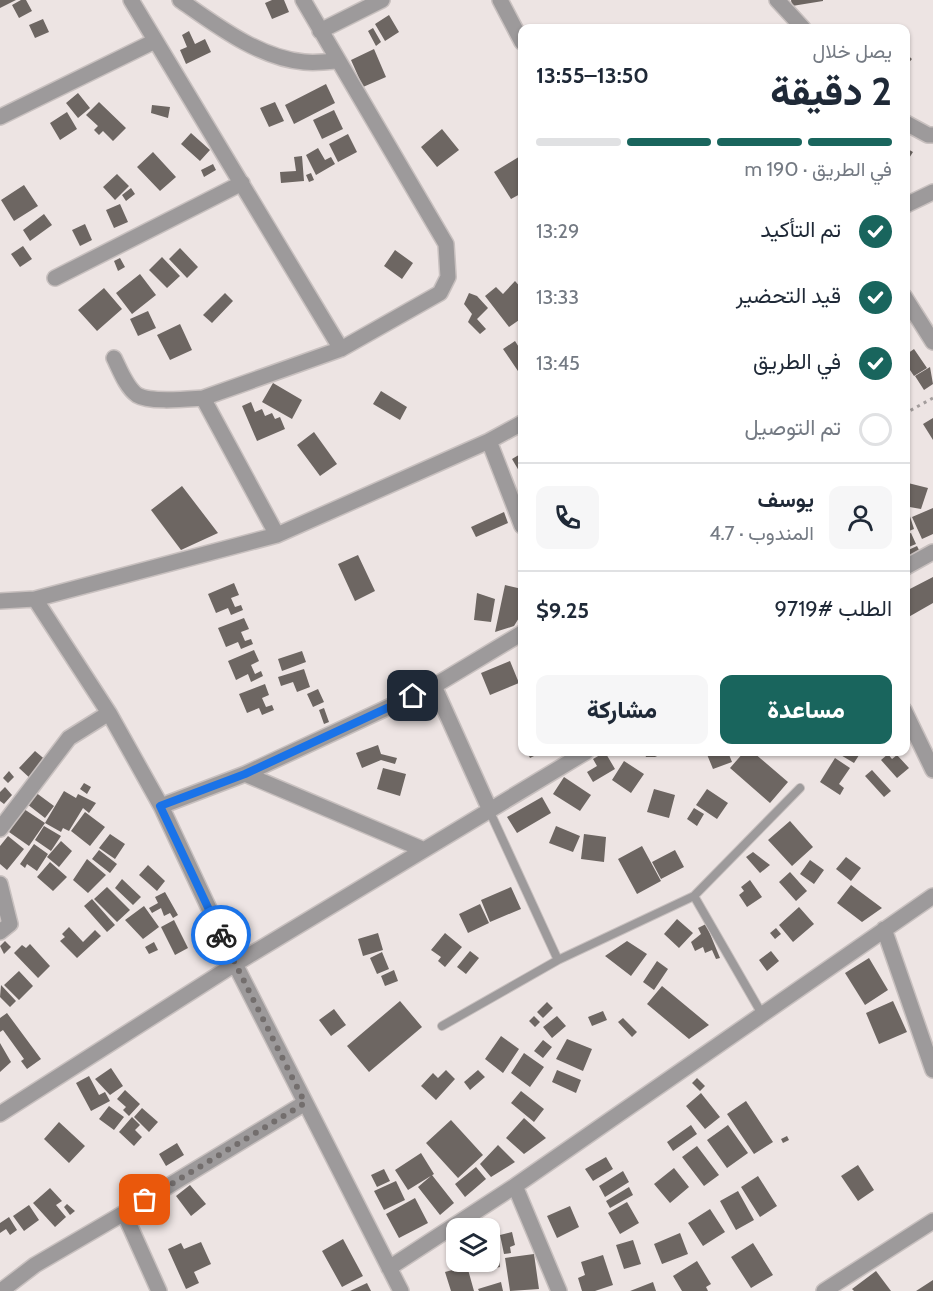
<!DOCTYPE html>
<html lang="ar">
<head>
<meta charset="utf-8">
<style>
	:root { --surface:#fff; --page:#f6f6f7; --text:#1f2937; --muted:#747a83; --line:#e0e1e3; --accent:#19655d }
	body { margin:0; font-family:Cabin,Vazirmatn,sans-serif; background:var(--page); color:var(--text); direction:rtl; height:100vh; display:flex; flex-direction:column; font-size:22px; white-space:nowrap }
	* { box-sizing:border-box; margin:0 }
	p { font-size:20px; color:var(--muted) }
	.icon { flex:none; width:33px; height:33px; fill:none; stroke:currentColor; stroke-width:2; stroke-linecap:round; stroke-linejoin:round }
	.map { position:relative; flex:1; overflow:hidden; direction:ltr }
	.panel { position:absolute; left:518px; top:24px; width:392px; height:732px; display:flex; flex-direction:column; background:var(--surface); border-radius:12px; box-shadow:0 2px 4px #0004; direction:rtl }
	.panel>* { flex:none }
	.buttons { position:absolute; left:446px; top:1218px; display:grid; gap:12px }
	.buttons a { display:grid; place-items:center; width:54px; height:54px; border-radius:12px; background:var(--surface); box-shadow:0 2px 4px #0004; font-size:30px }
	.pin { position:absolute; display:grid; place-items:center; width:51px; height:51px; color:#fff; margin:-26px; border-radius:12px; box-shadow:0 3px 9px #0006 }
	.courier { position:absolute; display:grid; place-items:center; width:60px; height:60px; margin:-30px; border:4px solid #1a73e8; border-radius:50%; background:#fff; color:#222; box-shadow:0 2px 8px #0007 }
	.head em { font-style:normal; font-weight:800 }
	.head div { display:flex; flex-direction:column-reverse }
	.head { display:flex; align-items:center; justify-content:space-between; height:102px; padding:0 18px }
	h1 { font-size:39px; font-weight:800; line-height:45px }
	.bar { display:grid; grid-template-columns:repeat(4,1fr); gap:9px 6px; align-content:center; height:72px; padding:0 18px }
	.bar i { height:8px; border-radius:4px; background:var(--line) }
	.bar .current { background:var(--accent) }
	.bar p { grid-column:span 4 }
	.line { display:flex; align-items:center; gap:15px; padding:0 18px; border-top:2px solid var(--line) }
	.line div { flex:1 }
	.round { display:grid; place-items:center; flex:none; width:63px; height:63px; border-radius:12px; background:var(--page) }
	ol { padding:0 18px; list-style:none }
	li { display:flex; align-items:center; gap:18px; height:66px }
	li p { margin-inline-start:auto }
	li .icon { padding:6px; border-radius:50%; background:var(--accent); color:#fff; stroke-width:4 }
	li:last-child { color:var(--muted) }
	li i { width:33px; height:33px; border:3px solid var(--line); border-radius:50% }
	.cta { display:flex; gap:12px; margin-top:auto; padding:12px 18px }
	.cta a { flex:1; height:69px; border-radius:12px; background:var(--accent); color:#fff; font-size:24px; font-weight:800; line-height:69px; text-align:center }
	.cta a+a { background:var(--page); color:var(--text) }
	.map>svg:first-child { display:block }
	.building { fill:#6d6662 }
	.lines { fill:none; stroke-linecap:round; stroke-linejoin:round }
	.service-casing { stroke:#c8c0bf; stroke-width:10 }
	.minor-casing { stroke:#c8c0bf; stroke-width:18 }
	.path { stroke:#a39d9c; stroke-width:3; stroke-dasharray:3 4.5; stroke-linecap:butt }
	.service { stroke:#9d9a9b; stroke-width:8 }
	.minor { stroke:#9d9a9b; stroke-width:15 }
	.done { stroke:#736e6d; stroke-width:6; stroke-dasharray:0 10.8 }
	.route { stroke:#1a73e8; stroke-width:8 }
</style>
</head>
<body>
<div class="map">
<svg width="933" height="1291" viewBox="0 0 933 1291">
	<rect width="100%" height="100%" fill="#ede4e3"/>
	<path class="building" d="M0,0h16l-16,8z
		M21,0h5l6,11 -13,7 -7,-13z
		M272,0h12l5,12 -17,7 -7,-16z
		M791,0h32v1l-31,5z
		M389,15l10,17 -14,9 -10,-17z
		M43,19l6,13 -14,6 -6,-13z
		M373,28l8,14 -5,4 -8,-15z
		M189,31l6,13 10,-5 6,13 -25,12 -6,-14 7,-3 -5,-12z
		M374,49l12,28 -23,10 -12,-27z
		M904,52l8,7 -8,9z
		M326,84l9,19 -41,21 -9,-19z
		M78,93l12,15 -12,10 -12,-15z
		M99,102l27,26 -13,13 -10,-10 -4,4 -5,-5 4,-4 -12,-11z
		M275,102l9,19 -15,6 -9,-19z
		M152,105l18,2 -2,11 -17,-5z
		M334,110l9,19 -21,10 -9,-19z
		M67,112l10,17 -17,11 -10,-17z
		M442,129l17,21 -22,17 -16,-20z
		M191,133l19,17 -10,11 -19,-17z
		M348,134l9,18 -19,10 -9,-18z
		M904,147l9,5 -9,14z
		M318,148l7,12 6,-3 4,7 -19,11 -10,-20z
		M153,152l23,25 -16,14 -23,-24z
		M522,155v38l-11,6 -17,-27z
		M302,156l2,25 -23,2 -1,-11 16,-1 -2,-14z
		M213,164l3,6 -12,7 -3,-7z
		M311,173l3,7 -5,2 -3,-7z
		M117,174l12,12 -14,14 -12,-13z
		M24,185l14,21 -24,15 -13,-21z
		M131,188l4,6 -9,7 -4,-6z
		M120,204l8,18 -14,6 -8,-18z
		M44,214l8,11 -22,16 -7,-11z
		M85,224l7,16 -12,6 -8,-16z
		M23,246l9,13 -12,8 -9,-13z
		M180,248l18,19 -11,11 -18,-19z
		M395,250l18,13 -11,16 -18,-13z
		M162,257l18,19 -13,12 -18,-18z
		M120,258l5,9 -7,4 -4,-10z
		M140,274l16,21 -24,19 -16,-21z
		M515,281l7,8 -2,11 2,18 -13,9 -24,-31 11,-9 7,7z
		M104,288l18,21 -25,22 -19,-21z
		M225,293l8,8 -21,22 -9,-8z
		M469,293l8,3 11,12 -11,11 9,10 -6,5 -12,-12 4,-8 -8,-10z
		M148,311l8,17 -18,8 -8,-17z
		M180,324l12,26 -22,10 -13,-25z
		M515,341l7,11v25l-19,-28z
		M914,349l13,19 -13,8 -10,-15v-5z
		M930,367l3,17 -9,6 -9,-14z
		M273,383l29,17 -10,19 -30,-17z
		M381,391l26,16 -7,13 -27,-16z
		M251,402l4,10 7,-3 3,7 7,-3 3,6 5,-2 5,12 -28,12 -15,-35z
		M933,418v22l-10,-16z
		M314,432l23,32 -17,12 -23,-31z
		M522,453v23l-10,-17z
		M904,482l24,6 -7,21 -17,-3z
		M182,486l36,47 -37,17 -30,-40z
		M933,508v26l-11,5 -10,-22z
		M908,510l6,19 -10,4v-22z
		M504,512l4,11 -32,14 -5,-10z
		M911,533l5,11 -12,5v-14z
		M917,546l4,8 -17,8v-10z
		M358,555l17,36 -20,10 -17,-37z
		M933,577v26l-28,16 5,8 -6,3v-38z
		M234,583l5,12 -8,3 4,9 6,-2 2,5 -12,5 -3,-7 -12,5 -8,-19z
		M505,585l17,4v24l-8,13 -19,6z
		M477,593l18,6 -4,23 -17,-2z
		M244,618l5,11 -8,3 4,9 6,-2 2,5 -12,5 -3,-7 -12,5 -8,-19z
		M254,650l5,11 -8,4 4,9 6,-3 2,5 -12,6 -3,-8 -12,6 -8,-19z
		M302,651l4,11 -24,9 -4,-12z
		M510,661l9,22 -29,12 -9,-22z
		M304,669l6,18 -13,5 -4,-10 -12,4 -3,-9z
		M265,684l4,11 -7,3 4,9 6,-2 2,5 -12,5 -3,-7 -12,5 -8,-19z
		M318,689l6,13 -11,5 -6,-13z
		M324,708l5,14 -5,2 -5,-14z
		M378,745l3,9 16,4 -2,6 -14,-4 -19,8 -6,-15z
		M35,751l13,11 -16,18 -13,-12z
		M527,752h15l-12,6z
		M605,752l10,17 -22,13 -6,-10 10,-6 -4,-7z
		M644,752h22l-11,5h-9z
		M706,752h22l4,10 -19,7z
		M744,752h9l35,30 -18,21 -40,-35z
		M841,752h20l-7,11 -15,-9z
		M888,754l4,5 5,-4 12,13 -12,10 -16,-18z
		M835,758l15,10 -11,16 5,4 -4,7 -20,-13z
		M624,761l20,13 -13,19 -19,-13z
		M383,768l23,6 -6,22 -23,-7z
		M872,770l19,21 -7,6 -19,-21z
		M9,771l5,6 -6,6 -5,-5z
		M564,777l27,18 -11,16 -27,-17z
		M84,783l7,4 -4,7 -7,-5z
		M5,787l7,8 -8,9 -4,-3v-9z
		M654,789l21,6 -6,23 -22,-6z
		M707,789l21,14 -11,16 -21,-14z
		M64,791l12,7 2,-4 18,9 -7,10 -6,-5 -14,23 -6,-3 -2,4 -16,-9z
		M35,792l19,14 -9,12 -18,-14z
		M542,797l9,16 -34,20 -10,-16z
		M694,808l10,6 -7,12 -10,-7z
		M24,809l21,14 -16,23 -20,-14z
		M85,812l20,15 -15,19 -19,-15z
		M790,821l23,26 -21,19 -24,-26z
		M44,826l17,10 -10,15 -16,-11z
		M556,826l24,10 -7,16 -24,-9z
		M110,834l15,10 -10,15 -16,-11z
		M584,834l22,3 -2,25 -23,-3z
		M8,836l16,13 -17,21 -7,-6v-18z
		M61,841l11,10 -13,16 -12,-10z
		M34,844l14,10 -11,17 -10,-7 -2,4 -5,-4z
		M642,846l19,35 -24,13 -19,-35z
		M99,850l18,14 -7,9 -18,-14z
		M675,850l9,17 -23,12 -9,-17z
		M753,852l17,13 -10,8 -14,-16z
		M846,857l15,11 -10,13 -15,-12z
		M87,859l19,16 -18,18 -15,-13z
		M810,860l14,10 -10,14 -14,-10z
		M50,862l17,15 -14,14 -16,-14z
		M148,865l17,16 -8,10 -18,-16z
		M790,872l17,19 -11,10 -17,-19z
		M122,879l19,18 -8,8 -18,-17z
		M750,880l12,17 -15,10 -8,-12 5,-4 -3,-4z
		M851,885l31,23 -20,14 -25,-19z
		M107,887l23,23 -13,12 -23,-23z
		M511,887l10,22 -31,13 -9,-22z
		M165,892l13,23 -5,3 -3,-5 -6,3 -3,-8 -9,5 -3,-5 9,-5 -3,-6z
		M92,899l23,26 -8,7 -23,-26z
		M480,904l9,19 -21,10 -9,-19z
		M144,906l15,21 -16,12 -18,-19z
		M799,907l15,17 -21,18 -14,-17z
		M677,919l16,14 -14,15 -15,-14z
		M174,920l14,28 -13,7 -14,-28z
		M706,924l14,34 -4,1 -4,-9 -7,3 -2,-6 -8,4 -4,-9 10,-8 -3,-6z
		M69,927l14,15 12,-12 6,6 -24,22 -17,-17 5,-4 -3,-3z
		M776,928l5,6 -6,5 -5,-6z
		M378,933l5,17 -20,6 -5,-17z
		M445,933l17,14 -17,20 -7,-6 3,-4 -10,-7z
		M5,941l6,6 -7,7 -4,-8z
		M627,941l20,13 -16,22 -26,-20z
		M154,942l4,8 -9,4 -4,-7z
		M30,944l20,22 -12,12 -24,-25 8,-8 4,3z
		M470,951l9,7 -13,16 -9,-7z
		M771,951l8,10 -12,10 -8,-11z
		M382,952l7,17 -12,5 -7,-16z
		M869,958l19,32 -23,15 -20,-32z
		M657,961l11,8 -14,21 -11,-8z
		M394,970l4,11 -13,5 -4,-10z
		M19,971l14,15 -14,14 -15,-15z
		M1,985l15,16 -6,6 -10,-10z
		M662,986l47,39 -20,14 -42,-35z
		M400,1001l22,26 -53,45 -22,-26z
		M893,1001l14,31 -28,12 -13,-31z
		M547,1002l6,6 -10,10 -6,-6z
		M334,1009l12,16 -15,11 -12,-16z
		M603,1011l4,9 -15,6 -4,-9z
		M7,1013l34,46 -14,10 -6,-8 3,-2 -21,-29 -3,2v-14z
		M534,1016l6,6 -5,5 -6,-6z
		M557,1016l9,10 -14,12 -9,-11z
		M623,1018l14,14 -5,5 -14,-15z
		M501,1036l18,13 -16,24 -18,-14z
		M567,1039l25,10 -9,22 -27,-12z
		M543,1040l9,7 -9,11 -9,-7z
		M0,1043l11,19 -11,10z
		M524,1053l20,14 -14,20 -19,-14z
		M111,1068l12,18 -13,9 -15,-16z
		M446,1070l9,9 -19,21 -15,-14 12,-13 5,5z
		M478,1070l7,7 -15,13 -6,-8z
		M557,1070l24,10 -5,13 -24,-11z
		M89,1076l10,19 6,-3 5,9 -19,10 -15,-28z
		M697,1078l8,8 -5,5 -8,-8z
		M125,1090l15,14 -11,12 -6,-6 3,-3 -9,-8z
		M521,1091l23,18 -10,13 -23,-19z
		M701,1093l19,24 -15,12 -19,-23z
		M746,1101l27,41 -19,12 -27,-40z
		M109,1106l15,11 -10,13 -15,-11z
		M142,1108l16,14 -9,10 -15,-15z
		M132,1117l8,8 -5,5 7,7 -8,9 -15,-14z
		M524,1118l22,20 -22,16 -18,-16z
		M451,1120l32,35 -25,23 -32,-35z
		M59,1122l26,24 -16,17 -25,-24z
		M691,1125l6,9 -24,17 -6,-9z
		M728,1125l20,28 -21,15 -20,-28z
		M787,1136l2,4 -6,3 -2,-4z
		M177,1143l7,12 -18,11 -7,-12z
		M498,1145l17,17 -24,15 -11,-13z
		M697,1146l22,29 -15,11 -22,-29z
		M421,1153l13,21 -26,16 -13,-20z
		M606,1157l7,12 -20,12 -8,-12z
		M858,1165l16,25 -16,11 -17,-25z
		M476,1167l10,12 -21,18 -10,-13z
		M674,1168l15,19 -19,16 -16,-19z
		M384,1169l6,12 -13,6 -6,-12z
		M623,1171l6,11 -24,15 -6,-11z
		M432,1175l22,28 -14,12 -22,-28z
		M758,1176l19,30 -17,11 -19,-30z
		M396,1181l9,19 -21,10 -10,-19z
		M190,1185l16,19 -15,12 -15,-20z
		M629,1187l4,8 -23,13 -4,-7z
		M50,1188l12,13 -6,4 10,12 -11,10 -22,-24z
		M738,1191l16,29 -18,10 -16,-29z
		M415,1198l13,25 -29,15 -13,-24z
		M627,1202l12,21 -19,11 -12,-21z
		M67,1204l8,7 -5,4 -6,-8z
		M29,1205l10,15 -15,11 -11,-15z
		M570,1206l9,21 -22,11 -10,-22z
		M710,1209l15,23 -22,14 -15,-23z
		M9,1217l8,13 -7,5 -4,-6 -6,4v-10z
		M489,1231l10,16 -10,6z
		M512,1232l3,13 -5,2 1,6 -7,1 -4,-19z
		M680,1233l8,21 -26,10 -8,-20z
		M343,1239l20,37 -21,11 -20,-36z
		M633,1240l8,24 -17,5 -8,-24z
		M201,1242l10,22 -17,8 5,11 -13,6 -18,-40 13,-6 3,6z
		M753,1243l20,32 -22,13 -20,-31z
		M534,1254l5,35 -29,2 -5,-33z
		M603,1255l10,30 -18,6h-13l-4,-13 7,-3 -4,-13z
		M499,1256l1,11 -21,5v-10h10v-5z
		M697,1261l14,23 -5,3 2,4h-26l-9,-15z
		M467,1266l7,25h-23l-6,-19z
		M876,1271l15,20h-37l-2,-2z
		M933,1280v11h-17z
		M501,1282l2,9h-24l-1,-2z
		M653,1282l3,9h-26z
		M367,1283l4,8h-21z"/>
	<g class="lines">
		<g class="service-casing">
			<path id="service" d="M694,896l106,-108
				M558,960l136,-64 68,118
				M442,1026l116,-66 -69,-150"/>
		</g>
		<g class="minor-casing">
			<path id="minor" d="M131,0l210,349
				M180,0c36,25 79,58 124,62 10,1 22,0 32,-1
				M500,0l22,42
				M777,0l26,28
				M320,31l62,-31
				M0,117l155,-76
				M904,122l24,13h5
				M904,206l29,-14
				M55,278l187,-95
				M904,296l29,46
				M114,358c6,12 12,29 23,37 13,8 50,4 66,3l74,137
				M203,398l138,-49 99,-56 8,-16 -2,-33 -143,-244
				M489,441l33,85
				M904,568l29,-16
				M35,599l74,114 52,93 74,158 166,327
				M0,601l35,-2 242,-64 212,-94 33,-18
				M904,710l29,60
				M245,774l177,75
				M161,806l84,-32 189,-88
				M489,808l-55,-122 88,-53
				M0,829l69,-91 40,-25
				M0,884l10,40 -10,8
				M884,929l49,141
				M0,1114l235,-150 351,-212
				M515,1186l44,105
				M124,1213l181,-110
				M389,1268l126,-82 418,-290
				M1,1291l34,-26 89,-52 35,78
				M824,1291l109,-70"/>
		</g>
		<path class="path" d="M904,414l29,-16"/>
		<use href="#service" class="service"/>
		<use href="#minor" class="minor"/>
	</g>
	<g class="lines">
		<path class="done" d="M145,1200l160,-97 -84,-168"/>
		<path class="route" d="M221,935l-61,-129 85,-32 168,-78"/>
	</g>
</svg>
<div class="buttons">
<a><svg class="icon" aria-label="layers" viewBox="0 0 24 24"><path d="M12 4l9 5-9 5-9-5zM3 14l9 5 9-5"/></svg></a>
</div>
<div class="pin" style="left:145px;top:1200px;background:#ea580c"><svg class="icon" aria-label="bag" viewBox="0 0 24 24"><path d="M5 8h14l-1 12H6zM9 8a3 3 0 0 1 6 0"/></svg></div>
<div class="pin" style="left:413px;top:696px;background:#1f2937"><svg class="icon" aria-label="home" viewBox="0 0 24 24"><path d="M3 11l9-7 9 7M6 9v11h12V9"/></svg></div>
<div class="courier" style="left:221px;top:935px"><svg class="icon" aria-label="bike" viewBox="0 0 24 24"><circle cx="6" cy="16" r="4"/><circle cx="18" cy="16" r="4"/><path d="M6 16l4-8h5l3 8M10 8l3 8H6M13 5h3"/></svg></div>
<section class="panel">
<div class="head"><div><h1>2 دقيقة</h1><p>يصل خلال</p></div><em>13:50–13:55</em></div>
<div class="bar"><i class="current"></i><i class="current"></i><i class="current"></i><i></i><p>في الطريق · 190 m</p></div>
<ol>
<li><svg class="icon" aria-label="check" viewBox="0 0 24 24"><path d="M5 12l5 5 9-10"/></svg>تم التأكيد<p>13:29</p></li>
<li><svg class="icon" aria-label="check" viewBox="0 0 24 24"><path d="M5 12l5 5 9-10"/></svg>قيد التحضير<p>13:33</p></li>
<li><svg class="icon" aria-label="check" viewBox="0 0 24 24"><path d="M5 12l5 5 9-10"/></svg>في الطريق<p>13:45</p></li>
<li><i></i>تم التوصيل</li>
</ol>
<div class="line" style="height:108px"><a class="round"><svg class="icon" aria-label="person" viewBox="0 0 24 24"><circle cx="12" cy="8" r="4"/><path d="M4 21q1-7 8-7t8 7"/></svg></a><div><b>يوسف</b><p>المندوب · 4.7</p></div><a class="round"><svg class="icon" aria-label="phone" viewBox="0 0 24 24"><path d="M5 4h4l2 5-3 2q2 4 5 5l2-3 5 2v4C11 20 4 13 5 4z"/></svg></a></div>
<div class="line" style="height:78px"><div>الطلب #9719</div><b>$9.25</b></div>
<div class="cta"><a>مساعدة</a><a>مشاركة</a></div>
</section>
</div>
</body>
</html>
